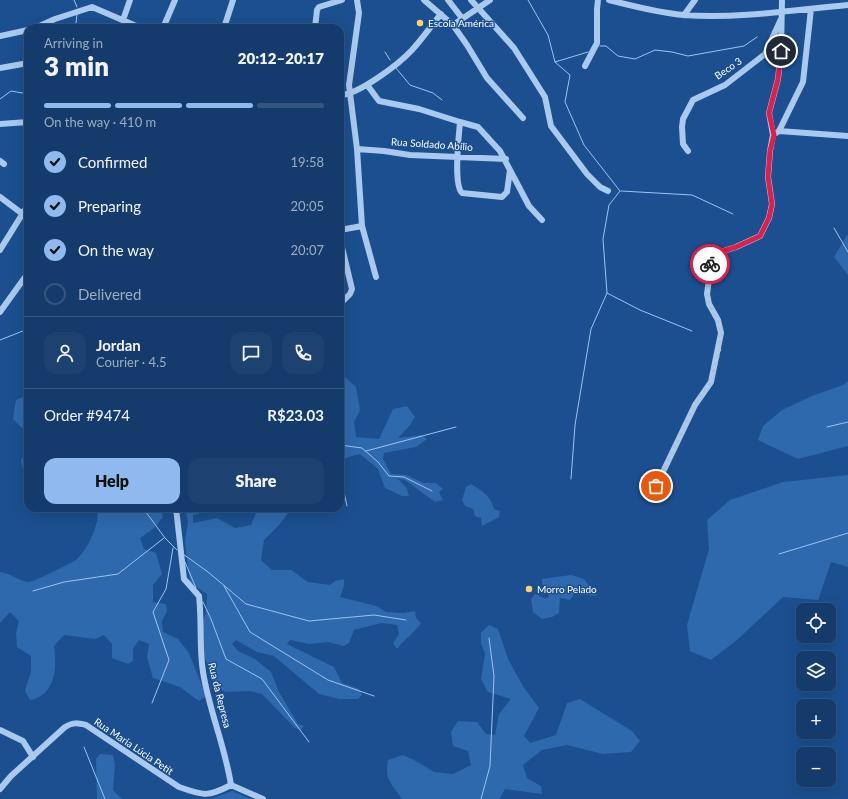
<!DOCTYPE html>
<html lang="en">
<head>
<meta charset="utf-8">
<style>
	:root { --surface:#143b6b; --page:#1d4271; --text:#f1f3f6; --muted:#9dadc1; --line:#33557e; --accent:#90b9f0 }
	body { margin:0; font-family:Lato,sans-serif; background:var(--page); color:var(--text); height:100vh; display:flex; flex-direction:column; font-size:15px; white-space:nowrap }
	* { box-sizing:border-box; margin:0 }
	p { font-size:13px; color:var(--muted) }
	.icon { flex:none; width:22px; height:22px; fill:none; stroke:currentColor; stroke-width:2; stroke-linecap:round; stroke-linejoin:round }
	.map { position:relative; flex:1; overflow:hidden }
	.sheet { position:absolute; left:24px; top:24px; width:320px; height:488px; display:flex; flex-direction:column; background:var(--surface); border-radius:12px; box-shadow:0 4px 16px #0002,0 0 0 1px var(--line) }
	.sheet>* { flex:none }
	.controls { position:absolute; left:796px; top:603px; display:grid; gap:8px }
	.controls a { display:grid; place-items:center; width:40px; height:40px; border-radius:8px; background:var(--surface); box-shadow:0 4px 16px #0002,0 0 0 1px var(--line); font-size:20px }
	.pin { position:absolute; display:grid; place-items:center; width:34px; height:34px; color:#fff; margin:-17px; border:2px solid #fff; border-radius:50%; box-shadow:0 1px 4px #0007 }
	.courier { position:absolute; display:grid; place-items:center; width:40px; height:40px; margin:-20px; border:3px solid #e11d48; border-radius:50%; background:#fff; color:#222; box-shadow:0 1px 5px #0007 }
	.summary em { font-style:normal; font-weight:800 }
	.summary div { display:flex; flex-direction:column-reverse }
	.summary { display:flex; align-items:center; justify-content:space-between; height:68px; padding:0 20px }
	h1 { font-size:26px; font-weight:800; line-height:30px }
	.bar { display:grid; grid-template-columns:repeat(4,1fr); gap:6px 4px; align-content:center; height:48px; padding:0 20px }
	.bar i { height:5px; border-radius:3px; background:var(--line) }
	.bar .on { background:var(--accent) }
	.bar p { grid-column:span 4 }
	.line { display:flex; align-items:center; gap:10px; padding:0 20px; border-top:1px solid var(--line) }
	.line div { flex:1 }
	.round { display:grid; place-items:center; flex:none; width:42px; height:42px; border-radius:12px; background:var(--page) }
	ol { padding:0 20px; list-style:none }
	li { display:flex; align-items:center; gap:12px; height:44px }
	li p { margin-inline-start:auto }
	li .icon { padding:4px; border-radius:50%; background:var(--accent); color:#111; stroke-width:4 }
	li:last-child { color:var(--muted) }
	li i { width:22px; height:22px; border:2px solid var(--line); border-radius:50% }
	.action { display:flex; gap:8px; margin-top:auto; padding:8px 20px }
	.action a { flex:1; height:46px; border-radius:12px; background:var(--accent); color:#111; font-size:16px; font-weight:800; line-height:46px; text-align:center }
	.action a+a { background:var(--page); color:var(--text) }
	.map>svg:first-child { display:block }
	.green { fill:#2e69ad }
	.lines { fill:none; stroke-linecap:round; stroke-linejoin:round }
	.stream { stroke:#9cc4f0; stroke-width:1 }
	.minor { stroke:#a9c9ee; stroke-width:6 }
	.done { stroke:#afc1d8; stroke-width:4; stroke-dasharray:0 7.2 }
	.route { stroke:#e11d48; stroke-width:5 }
	.poi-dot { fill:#ffd166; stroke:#1b4f8f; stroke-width:1.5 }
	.labels { text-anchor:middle; stroke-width:3; stroke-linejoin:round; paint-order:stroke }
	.poi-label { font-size:10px; fill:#fff; stroke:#1b4f8f; text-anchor:start }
	.street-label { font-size:10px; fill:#fff; stroke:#1b4f8f }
</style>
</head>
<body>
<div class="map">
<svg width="848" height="799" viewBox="0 0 848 799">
	<rect width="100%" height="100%" fill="#1b4f8f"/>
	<path class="green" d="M847,235h1v40l-14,-18z
		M345,377l11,10 4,23 -6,12 2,15 23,2 14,-30 14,-3 8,11 -5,8 -12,13 24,-3 5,4 -11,8 -32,6 -1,6 8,15 15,1 18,8h12l7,6 -4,3 4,8 -8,2 -30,-22 -8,-2 9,9 3,9h-7l-17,-8 -7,-19 -18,-15 -12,3 -8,6 5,7 -1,21h-4v-111z
		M848,381v65l-50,13 -40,-19 5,-14 19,-16 30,-14 31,-11z
		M28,395v44l-4,-9 -11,-11 3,-19z
		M28,449v24l-5,-3 -2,-10z
		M848,475v92l-17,-5 -13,38 -35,-3 -46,43 -26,20 -21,-9 -3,-26 22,-76 -2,-29 23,-20 53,-18z
		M471,484c11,7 20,12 23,25l6,2 -1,6 -17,9 -1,-8 -6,-2 -2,-7 -8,-3 -3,-6 4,-13z
		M97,508h63l3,9 -10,12 -13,9 4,11 12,4 6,21 -9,11v17l13,2 1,7 -5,10 1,11 15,7 11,14 17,43 -7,5 -19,-14 -27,-9 -6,-21 2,-13 -10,-4 -6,9v12l-5,3 -16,-6v-14l-8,-9 -9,4 -31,-4 -10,11c3,21 2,49 -24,54l-5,-9 6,-20v-15l-14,-9 -1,-14 3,-12 -9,-9 -10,11v-51c10,1 21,10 29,10 4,0 46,-20 49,-24 10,-9 23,-37 19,-50z
		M185,508h28l-1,2 -19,5v8l24,-5 18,10 16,-3 7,-17h28l2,5 -8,11 -16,16 -3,20 11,10h19l17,12 22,3 5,-4 9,-2v7l-4,11 36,9 10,6 17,1 12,-2 1,7 5,5c-7,11 -17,16 -24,26l-4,-6 6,-9 -2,-9 -16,-2 -27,7 -5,13 -6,3 -14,-4 -20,2 -19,-4 -3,4 47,23 8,16 17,6 3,6 -4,4h-19l-20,-5 -45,-38 -17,-4 -21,-12 -4,4 6,7 17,8 16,13 8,20 19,32 6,2 -3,4 -6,-2 -33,-34 -13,-3 -24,1 -10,-7 -13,-35 -2,-21 6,-16 1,-19 -17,-11 -5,-41 3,-20z
		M571,575l13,4 13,17 -23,-2 -4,6 -10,-2 -1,15 -7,4 -10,2 -9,-7 -2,-13 4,-5 11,5 3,-3 -3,-10 -4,-1v-6z
		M489,625l9,4 10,30 16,29 15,20 -15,28 6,7 26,-8 11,-32 13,-4 52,32 8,10 -9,11 -28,2 -36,-9 -25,5 -19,15 4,13 14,8 1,8 -37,-5 -6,10h-97c-10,-15 -18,-19 -14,-39l15,-5 11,5 20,12 19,2 18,-9 -3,-14 -15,-5 -2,-14 7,-11 19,1 9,12 9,1 4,-21 12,-15 -23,-7 -7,-13 4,-25 -4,-11v-10z
		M100,754l13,1 2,9 -2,26 9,9h-25l-1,-40z
		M232,791l18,8h-58h19z"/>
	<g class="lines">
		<path class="stream" d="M74,0l3,7
			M528,0l20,35 7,27 15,13 -5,27 19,43 36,46 -11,14 -6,34 4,54 -16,36 -16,96 -4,54
			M77,14l-1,9 9,5
			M600,46h6l12,10 17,3 20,-9 17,2 16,4 56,-10 13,-9
			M385,52l5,8
			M555,62l33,-10
			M396,68l14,17 23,8 9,7
			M0,99l11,-8 17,3
			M26,156l2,-2
			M621,191l71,4 41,19
			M834,228l14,24
			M607,293l33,17 52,21
			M0,340l28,-11
			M827,427l21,-5
			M340,445l22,3 16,14 11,14 15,1 28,14
			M366,451l90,-24
			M340,473l7,33
			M143,508l22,30 12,12
			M183,554l25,18 38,32 63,17 65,-6 32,5
			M779,554l69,-21
			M185,562l11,26
			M224,586l26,46 78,48 46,16
			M33,591l31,-9 54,-8 46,-36
			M203,602l8,17 15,40 36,20 47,63
			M152,703l17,-43 -16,-48 13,-23 7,-41
			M84,747l21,52
			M481,799l9,-33 4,-90 -5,-38"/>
		<path class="minor" d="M357,0l2,13 -10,72 8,64 5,77 14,51
			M424,0l29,25 14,20 20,33 36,40
			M448,0l14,18
			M471,0l43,48 31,49 6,29 36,48 13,13 8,4
			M609,0c24,6 50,13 75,15 54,4 110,-5 164,-10
			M684,15l11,-15
			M123,20l7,-20
			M453,25l37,-25
			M35,28l20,-9 37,-12 49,21
			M163,28l12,-28
			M224,28l9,-28
			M315,28l2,-18 2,-3 23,-7
			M0,36l28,-6
			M585,66l12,-23v-34l1,-9
			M0,68l28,-5
			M368,86l11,15 40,8 41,13c-1,13 -7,62 2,71l40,4 5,-5 3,-22
			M340,95c18,0 59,-31 72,-45 10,-11 19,-24 29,-36
			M460,122l18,5 22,24 29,55 13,14
			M0,124l28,-2
			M779,131l24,-49 8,-73
			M776,133l3,-2 69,5
			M357,149l27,2 26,4 96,4
			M688,151l-5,-7 -1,-17 1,-8 10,-19 32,-15 40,-31 16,-35
			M0,161l4,3
			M0,197l28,21
			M340,230l22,-4
			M340,239l12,50 -2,5 -10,10
			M0,250l28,-45
			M0,312l28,-39
			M650,499l45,-94 16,-23 10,-49 -3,-13 -9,-16 -2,-10 5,-37 2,-3 22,-7 24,-11 9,-18 3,-14 -4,-27 2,-26 3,-16 -4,-22 9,-34 3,-28 1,-51
			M176,508l8,71 15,17c3,25 0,51 4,76 6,38 22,74 28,113
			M0,730l23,11 10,16
			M231,785l32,14
			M0,789l11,-13 54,-49c8,-5 13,-4 21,-2l93,62c25,9 29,10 52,-2"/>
	</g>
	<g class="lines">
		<path class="done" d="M656,486l39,-81 16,-23 9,-35v-20l-11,-23 -2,-10 3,-30"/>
		<path class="route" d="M710,264l4,-10 22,-7 24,-11 9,-18 3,-14 -4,-27 2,-26 4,-16 -5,-22 9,-34 3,-28"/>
	</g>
	<g class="poi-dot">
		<circle cx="420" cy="23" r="4"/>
		<circle cx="529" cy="589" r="4"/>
	</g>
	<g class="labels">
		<g class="poi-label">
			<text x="428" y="27">Escola América</text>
			<text x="537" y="593">Morro Pelado</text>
		</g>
		<g class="street-label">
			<text transform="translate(728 68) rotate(-35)" y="4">Beco 3</text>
			<text transform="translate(432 144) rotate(4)" y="4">Rua Soldado Abílio</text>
			<text transform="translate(220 695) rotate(76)" y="4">Rua da Represa</text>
			<text transform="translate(134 746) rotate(34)" y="4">Rua Maria Lúcia Petit</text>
		</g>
	</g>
</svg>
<div class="controls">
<a><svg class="icon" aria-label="locate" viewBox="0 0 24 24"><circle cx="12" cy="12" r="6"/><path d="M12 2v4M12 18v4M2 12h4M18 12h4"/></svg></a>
<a><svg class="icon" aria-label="layers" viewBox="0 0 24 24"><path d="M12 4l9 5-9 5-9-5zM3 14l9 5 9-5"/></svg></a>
<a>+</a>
<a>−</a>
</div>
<div class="pin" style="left:656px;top:486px;background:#ea580c"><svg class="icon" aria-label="bag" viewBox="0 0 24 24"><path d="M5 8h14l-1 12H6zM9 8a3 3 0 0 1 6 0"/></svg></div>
<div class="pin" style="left:781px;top:51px;background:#1f2937"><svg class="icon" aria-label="home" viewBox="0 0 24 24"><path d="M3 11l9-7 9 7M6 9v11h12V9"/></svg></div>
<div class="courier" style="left:710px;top:264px"><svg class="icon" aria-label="bike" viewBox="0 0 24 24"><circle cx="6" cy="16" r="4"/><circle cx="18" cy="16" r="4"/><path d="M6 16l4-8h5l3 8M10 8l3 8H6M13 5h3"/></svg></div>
<section class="sheet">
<div class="summary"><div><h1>3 min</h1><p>Arriving in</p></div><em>20:12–20:17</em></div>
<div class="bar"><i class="on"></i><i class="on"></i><i class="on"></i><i></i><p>On the way · 410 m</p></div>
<ol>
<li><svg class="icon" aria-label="check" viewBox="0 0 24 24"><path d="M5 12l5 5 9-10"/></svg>Confirmed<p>19:58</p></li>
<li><svg class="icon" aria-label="check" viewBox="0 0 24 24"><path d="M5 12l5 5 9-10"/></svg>Preparing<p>20:05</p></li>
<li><svg class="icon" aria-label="check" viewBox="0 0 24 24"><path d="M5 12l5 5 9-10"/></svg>On the way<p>20:07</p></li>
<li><i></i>Delivered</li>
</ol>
<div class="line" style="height:72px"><a class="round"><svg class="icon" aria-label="person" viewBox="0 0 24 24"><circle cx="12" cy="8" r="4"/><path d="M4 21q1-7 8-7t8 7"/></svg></a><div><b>Jordan</b><p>Courier · 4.5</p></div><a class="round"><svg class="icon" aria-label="chat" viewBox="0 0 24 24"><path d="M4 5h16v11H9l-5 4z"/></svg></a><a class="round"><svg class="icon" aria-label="phone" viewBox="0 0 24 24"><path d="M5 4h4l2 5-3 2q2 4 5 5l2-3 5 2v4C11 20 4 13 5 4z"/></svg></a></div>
<div class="line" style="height:52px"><div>Order #9474</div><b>R$23.03</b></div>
<div class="action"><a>Help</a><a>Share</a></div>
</section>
</div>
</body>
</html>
